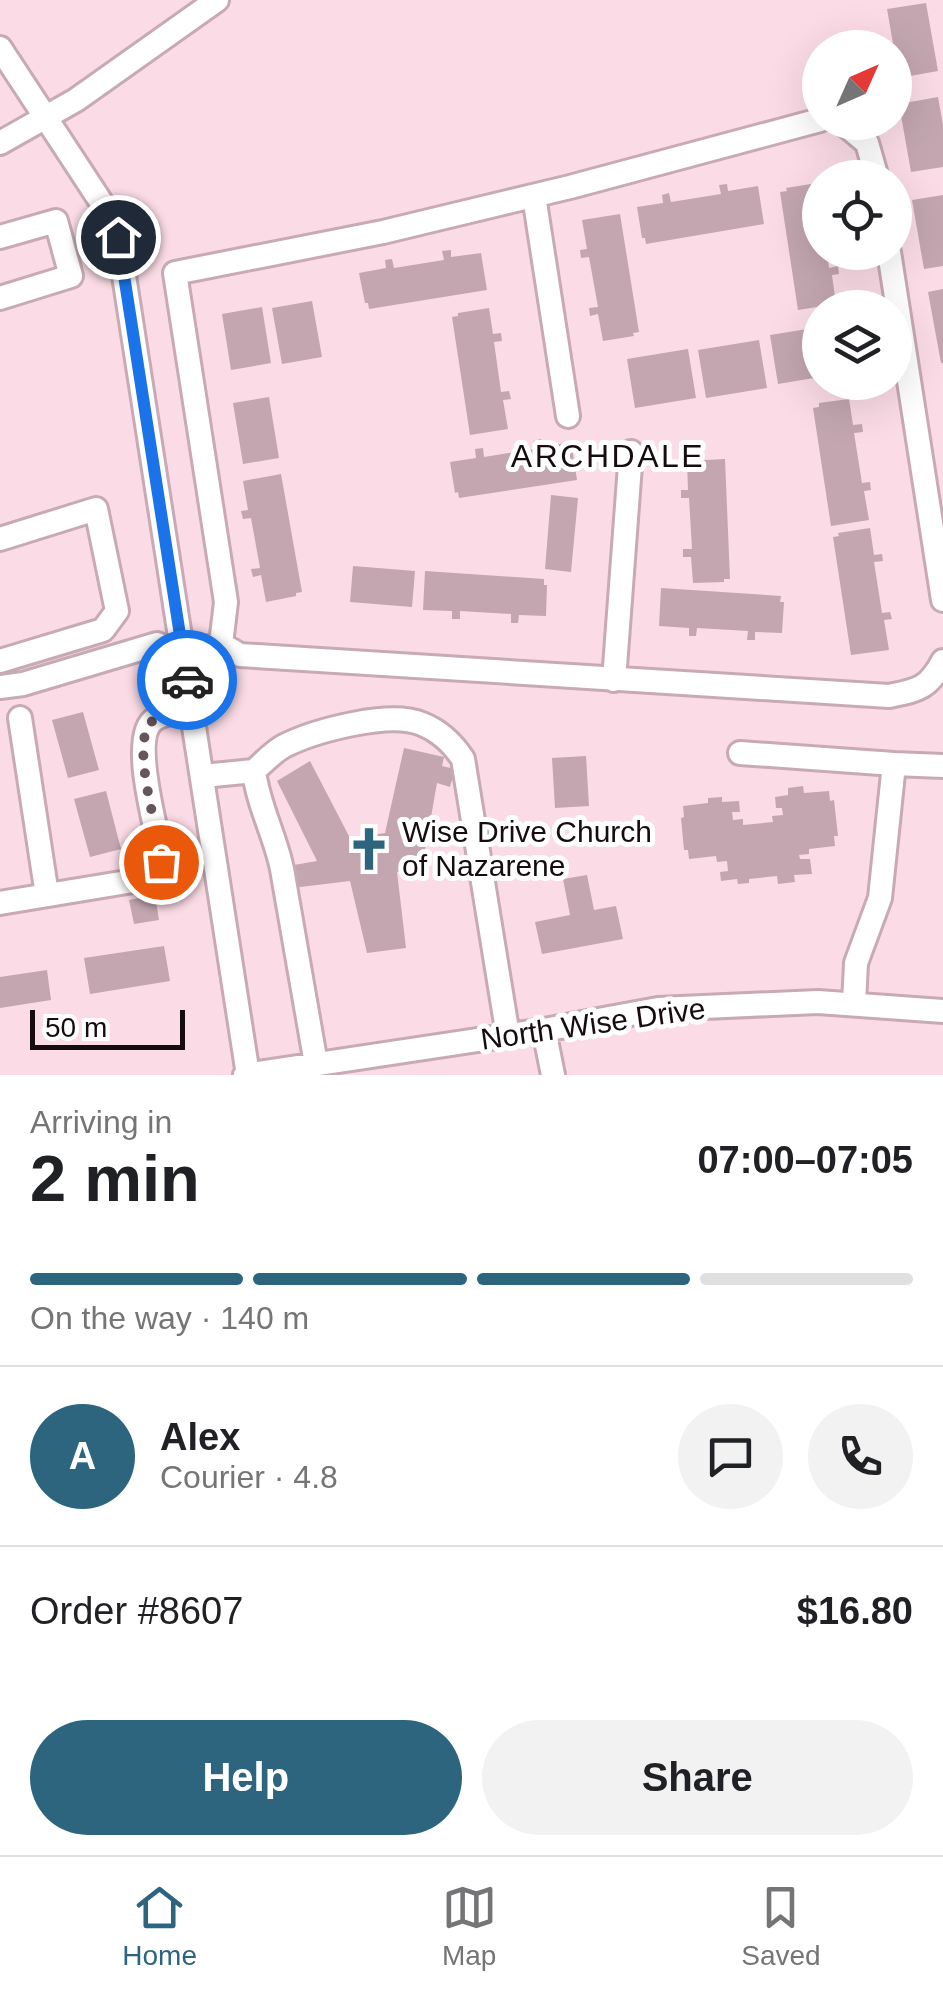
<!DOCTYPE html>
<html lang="en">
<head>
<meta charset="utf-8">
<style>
	:root { --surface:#fff; --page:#f2f2f2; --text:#202124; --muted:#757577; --line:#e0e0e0; --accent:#2d657f }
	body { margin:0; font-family:Helvetica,sans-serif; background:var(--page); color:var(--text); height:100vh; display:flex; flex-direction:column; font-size:38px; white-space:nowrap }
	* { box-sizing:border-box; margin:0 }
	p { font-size:32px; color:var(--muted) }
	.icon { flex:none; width:55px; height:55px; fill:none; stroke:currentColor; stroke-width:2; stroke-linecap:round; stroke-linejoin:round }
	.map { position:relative; height:1075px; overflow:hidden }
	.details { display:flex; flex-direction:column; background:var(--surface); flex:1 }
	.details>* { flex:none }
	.needle { width:65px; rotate:45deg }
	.fabs { position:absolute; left:802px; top:30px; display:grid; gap:20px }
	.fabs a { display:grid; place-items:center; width:110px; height:110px; border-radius:50%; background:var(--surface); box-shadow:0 10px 40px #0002; font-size:50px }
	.scale { position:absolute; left:30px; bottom:25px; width:155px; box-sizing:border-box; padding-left:10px; border:5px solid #160c10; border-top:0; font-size:28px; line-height:35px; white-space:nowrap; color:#160c10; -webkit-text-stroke:8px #fff; paint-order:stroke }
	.pin { position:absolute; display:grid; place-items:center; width:85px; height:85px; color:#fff; margin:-42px; border:5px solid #fff; border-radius:50%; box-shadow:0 2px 10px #0007 }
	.courier { position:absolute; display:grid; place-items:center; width:100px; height:100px; margin:-50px; border:8px solid #1a73e8; border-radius:50%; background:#fff; color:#222; box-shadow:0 2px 12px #0007 }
	.head em { font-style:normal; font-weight:700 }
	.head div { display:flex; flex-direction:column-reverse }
	.head { display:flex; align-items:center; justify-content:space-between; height:170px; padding:0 30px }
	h1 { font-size:65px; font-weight:700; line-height:75px }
	.bar { display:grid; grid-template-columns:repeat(4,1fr); gap:15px 10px; align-content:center; height:120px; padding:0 30px }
	.bar i { height:12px; border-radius:8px; background:var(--line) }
	.bar .active { background:var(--accent) }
	.bar p { grid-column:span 4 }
	.line { display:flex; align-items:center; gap:25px; padding:0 30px; border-top:2px solid var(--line) }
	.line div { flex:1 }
	.round { display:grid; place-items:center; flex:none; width:105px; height:105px; border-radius:52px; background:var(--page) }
	.primary-button { display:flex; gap:20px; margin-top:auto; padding:20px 30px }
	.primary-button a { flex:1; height:115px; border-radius:60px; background:var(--accent); color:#fff; font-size:40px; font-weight:700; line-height:115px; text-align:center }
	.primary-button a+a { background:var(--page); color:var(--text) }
	.tab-bar { display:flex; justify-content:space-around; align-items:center; height:140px; border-top:2px solid var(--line); background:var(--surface); font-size:28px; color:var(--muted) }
	.tab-bar a { display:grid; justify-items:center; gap:5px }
	.tab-bar .active { color:var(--accent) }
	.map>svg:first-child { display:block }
	.building { fill:#c3a6b0 }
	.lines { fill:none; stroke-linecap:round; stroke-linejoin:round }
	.minor-casing { stroke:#c7aab3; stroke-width:28 }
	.minor { stroke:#fff; stroke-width:22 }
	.done { stroke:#66555b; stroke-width:10; stroke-dasharray:0 18 }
	.route { stroke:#1a73e8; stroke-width:12 }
	.labels { text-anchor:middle; stroke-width:10; stroke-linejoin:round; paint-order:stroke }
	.poi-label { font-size:30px; fill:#160c10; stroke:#fff; text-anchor:start }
	.street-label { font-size:30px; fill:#160c10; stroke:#fff }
	.neighbourhood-label { font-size:32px; letter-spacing:2.5px; fill:#160c10; stroke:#fff }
</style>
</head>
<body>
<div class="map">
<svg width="943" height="1075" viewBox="0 0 943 1075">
	<rect width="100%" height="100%" fill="#fbdce6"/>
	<path class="building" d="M926,3l12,68 -39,7 -12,-69z
		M938,97l5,28v42l-32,5 -12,-68z
		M817,183l3,69h7l2,16 9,-2 1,8 -7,1 4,29 -38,6 -18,-118 7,-1 -1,-3z
		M727,184l1,7 30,-5 6,38 -118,20 -1,-6h-3l-5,-31 26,-4 -1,-8 7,-2 2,9 50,-8 -2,-9z
		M943,195v71l-19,3 -12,-69z
		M620,214l19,118 -6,1 1,3 -31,5 -5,-27 -8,2 -1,-8 9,-1 -9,-50 -8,1 -1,-8 7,-1 -5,-29z
		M451,250v7l30,-4 6,37 -118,19 -1,-6h-3l-6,-30 27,-5 -1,-8 7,-1 2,9 50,-8 -2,-9z
		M943,289v74h-2l-13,-71z
		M312,301l10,56 -40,7 -10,-56z
		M262,307l9,56 -40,7 -9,-56z
		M489,308l4,26 8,-1 1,8 -8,1 7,50 8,-1 2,8 -8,1 5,29 -38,6 -18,-118 6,-1v-3z
		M820,327v50l-42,7 -8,-49z
		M759,340l8,48 -61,10 -8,-48z
		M688,349l8,49 -61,10 -8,-49z
		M269,397l10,61 -36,6 -10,-61z
		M849,399l4,26 9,-1 1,8 -9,1 8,50 8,-1 1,8 -7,1 5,29 -38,6 -18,-118 6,-1v-4z
		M541,439l1,8 29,-5 6,38 -118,18 -1,-6 -3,1 -5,-31 26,-4 -1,-9 8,-1 1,9 50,-8 -1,-8z
		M725,459l5,120h-6v3l-31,1 -2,-26h-8v-8h9l-3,-51h-8v-8h7l-1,-29z
		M281,474l21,118 -6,1v3l-30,6 -5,-27 -8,2 -2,-8 9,-1 -9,-50 -8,1 -2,-8 7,-1 -5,-29z
		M551,495l27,3 -7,74 -26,-3z
		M870,528l4,27 8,-1 1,7 -9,1 8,51 8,-1 2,7 -8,1 5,30 -38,5 -18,-118 6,-1 -1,-3z
		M353,566l62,5 -3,36 -62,-5z
		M425,571l119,8v6h3l-1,31 -27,-1 -1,8h-7v-9l-51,-3v8h-8v-8l-29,-1z
		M661,588l120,8 -1,6h4l-2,31 -27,-1v8h-8l1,-9 -51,-3 -1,8h-7v-8l-30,-2z
		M83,712l16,58 -31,8 -16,-58z
		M404,748l40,9 -2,9 13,3 -5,18 -13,-4 -15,85 -25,4 9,76 -39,5 -17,-72 -58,7 -4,-22 29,-5 -40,-80 33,-20 40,77 35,-5z
		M586,756l3,50 -34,2 -3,-50z
		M803,786l1,7 25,-2 1,10 4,-1 4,36h-4l1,10 -26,3v5l-10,1 1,4h10l2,15 -18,1 1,7 -17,2 -1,-8 -28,3v4l-11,1 -1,-5 -16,2 -1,-9 8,-1 -1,-10 -10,1 -1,-6 -27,3 -1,-9h-4l-3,-32 3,-1 -1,-11 25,-3v-5l14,-1v5l17,-1 1,11h-8l1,8 10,-1v6l30,-3 -1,-6 11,-1 -1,-7h-6l-1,-11 13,-2v-7z
		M106,791l15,58 -31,8 -16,-58z
		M587,875l7,35 22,-4 7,33 -81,15 -7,-32 35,-7 -7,-36z
		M155,895l4,25 -25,4 -5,-24z
		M164,946l6,35 -80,13 -6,-36z
		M47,970l4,30 -51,8v-31z"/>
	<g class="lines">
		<g class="minor-casing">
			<path id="minor" d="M0,48l105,160 13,29 130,838
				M842,122l25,21 10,35
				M0,143l76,-43 141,-100
				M534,196l34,220
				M0,237l56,-16 15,55 -71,22
				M889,252l54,348
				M0,539l96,-30 21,102 -14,19 -103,31
				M221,644l5,-42 -51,-329 208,-41 187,-45 250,-67
				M614,680l17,-228
				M0,687l23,-3 134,-40 26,10 38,-10 19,11 649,41c29,-6 39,-7 54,-35
				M20,718l27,177
				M740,753l154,11 -14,134 -24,65 -2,41
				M894,764l49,2
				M203,776l51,-5
				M0,903l139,-23c14,-4 22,-10 22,-26 -5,-27 -32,-119 -6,-135 9,-7 26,-7 37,-9
				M544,1030l9,45
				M316,1064l-34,-195c-7,-34 -24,-64 -28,-98 9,-8 19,-19 30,-25 30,-15 106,-36 138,-22 18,7 31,20 41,35l45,277
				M245,1075l299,-45 114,-21 160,-7 125,9"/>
		</g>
		<use href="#minor" class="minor"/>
	</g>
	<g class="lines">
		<path class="done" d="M161,862c-1,-31 -35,-125 -6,-143 9,-7 26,-7 37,-9l-5,-30"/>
		<path class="route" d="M118,237l69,443"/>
	</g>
	<defs>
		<g id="church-bare" transform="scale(3.45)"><path d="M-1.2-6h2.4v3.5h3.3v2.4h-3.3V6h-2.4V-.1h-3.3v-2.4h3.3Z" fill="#2d657f" stroke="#fff" stroke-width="2.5" paint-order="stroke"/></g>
	</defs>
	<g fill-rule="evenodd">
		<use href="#church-bare" x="369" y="849"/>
	</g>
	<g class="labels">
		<g class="poi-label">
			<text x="402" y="842">Wise Drive Church<tspan x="402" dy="34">of Nazarene</tspan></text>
		</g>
		<g class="street-label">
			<text transform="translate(593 1024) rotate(-8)" y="10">North Wise Drive</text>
		</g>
		<g class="neighbourhood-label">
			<text x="608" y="467">ARCHDALE</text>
		</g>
	</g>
</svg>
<div class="fabs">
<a><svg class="needle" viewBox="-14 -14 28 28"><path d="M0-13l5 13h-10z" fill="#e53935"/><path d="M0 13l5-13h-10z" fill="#757577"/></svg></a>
<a><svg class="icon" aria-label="locate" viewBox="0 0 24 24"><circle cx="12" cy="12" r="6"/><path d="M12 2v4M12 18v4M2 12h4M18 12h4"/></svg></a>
<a><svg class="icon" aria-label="layers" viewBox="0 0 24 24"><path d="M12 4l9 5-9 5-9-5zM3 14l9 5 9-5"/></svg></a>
</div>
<div class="scale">50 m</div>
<div class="pin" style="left:161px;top:862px;background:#ea580c"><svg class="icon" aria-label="bag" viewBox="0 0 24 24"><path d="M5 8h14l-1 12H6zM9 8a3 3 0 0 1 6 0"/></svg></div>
<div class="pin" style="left:118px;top:237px;background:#1f2937"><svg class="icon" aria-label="home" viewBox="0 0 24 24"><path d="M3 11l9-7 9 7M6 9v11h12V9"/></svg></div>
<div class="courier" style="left:187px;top:680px"><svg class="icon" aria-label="car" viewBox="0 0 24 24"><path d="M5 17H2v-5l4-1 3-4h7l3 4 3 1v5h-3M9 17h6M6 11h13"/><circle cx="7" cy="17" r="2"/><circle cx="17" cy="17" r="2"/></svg></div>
</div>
<section class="details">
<div class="head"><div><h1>2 min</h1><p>Arriving in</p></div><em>07:00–07:05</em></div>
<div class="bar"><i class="active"></i><i class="active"></i><i class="active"></i><i></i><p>On the way · 140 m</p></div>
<div class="line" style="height:180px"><b class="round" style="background:var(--accent);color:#fff">A</b><div><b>Alex</b><p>Courier · 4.8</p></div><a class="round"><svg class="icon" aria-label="chat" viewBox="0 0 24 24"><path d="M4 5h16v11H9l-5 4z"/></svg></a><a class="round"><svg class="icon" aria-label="phone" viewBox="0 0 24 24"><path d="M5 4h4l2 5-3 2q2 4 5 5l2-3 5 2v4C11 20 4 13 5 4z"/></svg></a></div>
<div class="line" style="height:130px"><div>Order #8607</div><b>$16.80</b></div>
<div class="primary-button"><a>Help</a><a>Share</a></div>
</section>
<nav class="tab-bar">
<a class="active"><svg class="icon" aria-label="home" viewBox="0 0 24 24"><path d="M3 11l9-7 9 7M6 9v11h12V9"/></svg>Home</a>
<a><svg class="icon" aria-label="map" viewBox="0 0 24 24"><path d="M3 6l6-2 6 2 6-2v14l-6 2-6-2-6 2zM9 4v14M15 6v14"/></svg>Map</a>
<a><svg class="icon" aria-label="saved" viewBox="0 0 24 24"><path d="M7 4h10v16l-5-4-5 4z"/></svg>Saved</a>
</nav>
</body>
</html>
